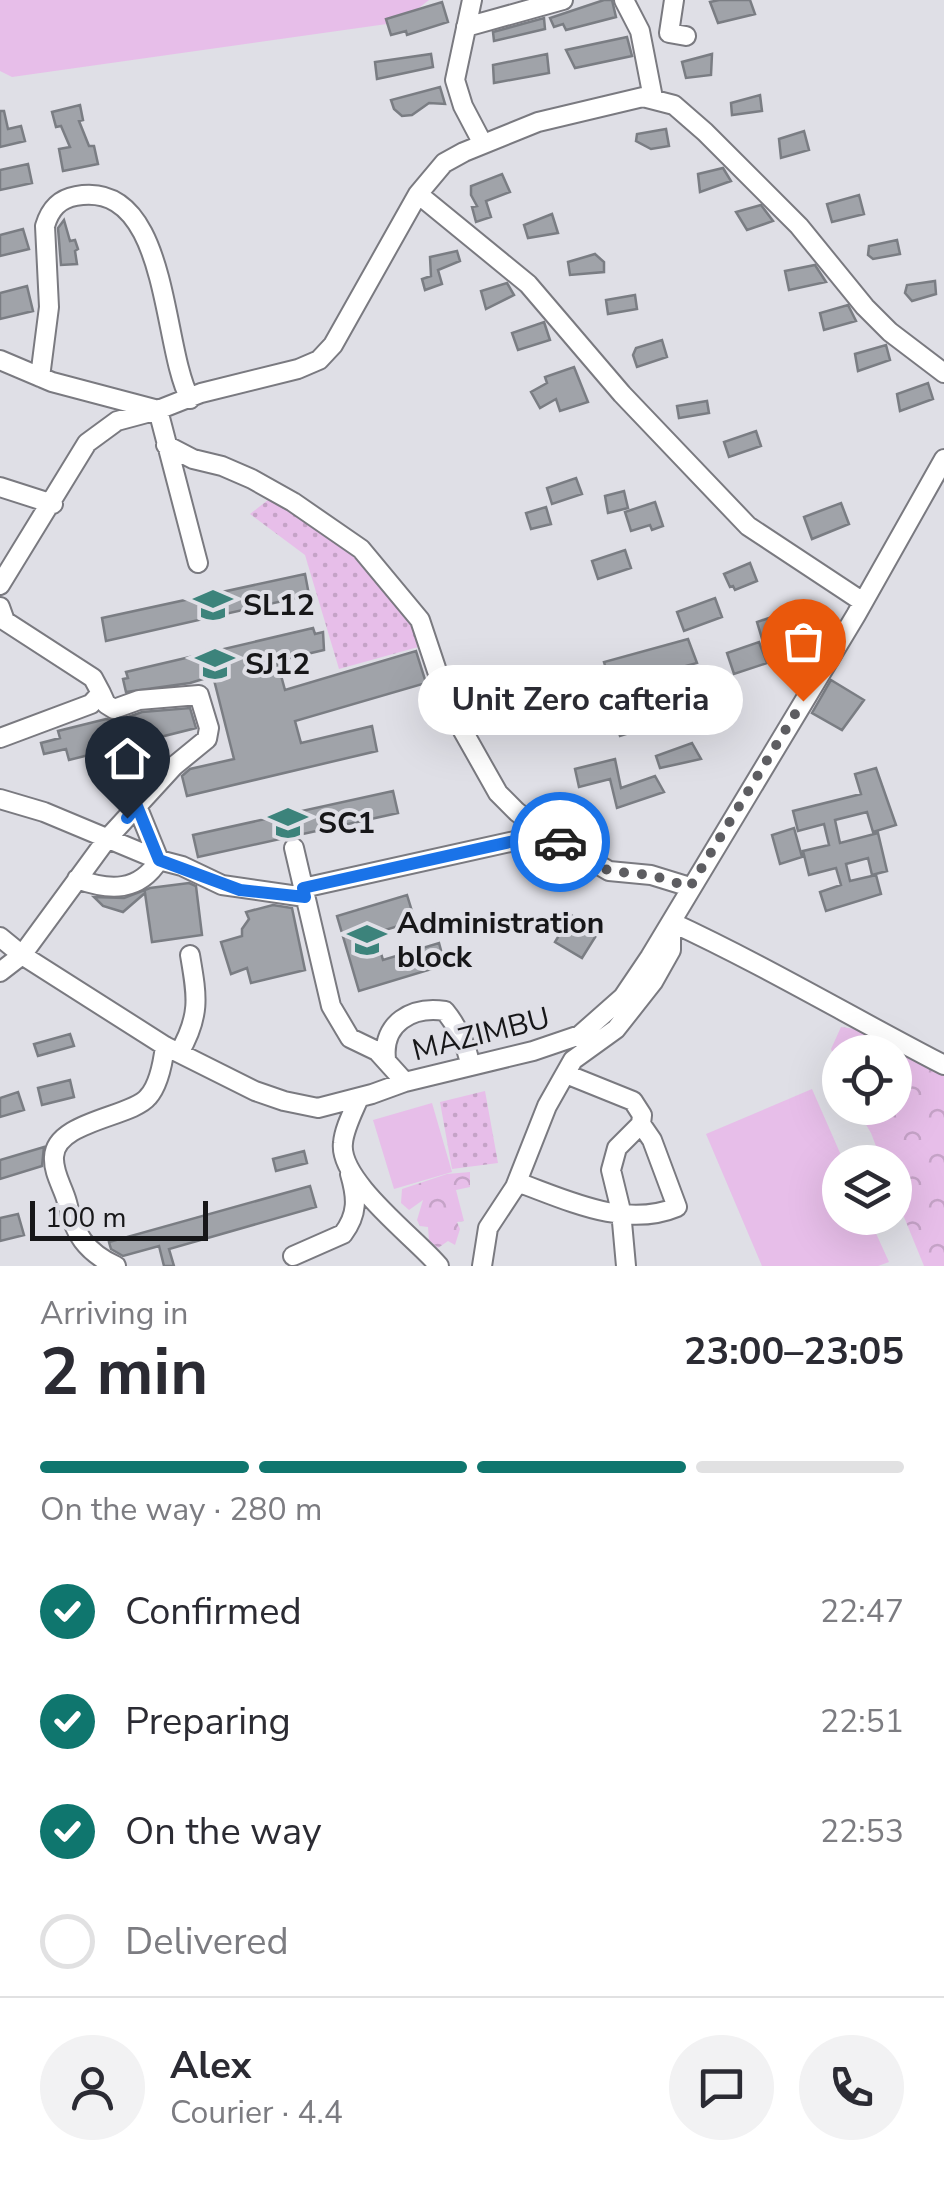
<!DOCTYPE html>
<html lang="en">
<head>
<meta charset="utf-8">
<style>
	:root { --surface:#fff; --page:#f2f2f3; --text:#2b2b33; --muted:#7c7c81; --line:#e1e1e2; --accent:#0f766e }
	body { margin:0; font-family:"Nunito Sans",sans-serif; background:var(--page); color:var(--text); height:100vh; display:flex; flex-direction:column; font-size:38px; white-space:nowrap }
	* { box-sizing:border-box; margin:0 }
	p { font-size:32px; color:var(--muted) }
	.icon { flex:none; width:55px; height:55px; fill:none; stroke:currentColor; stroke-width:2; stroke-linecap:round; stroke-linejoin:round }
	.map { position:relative; height:1266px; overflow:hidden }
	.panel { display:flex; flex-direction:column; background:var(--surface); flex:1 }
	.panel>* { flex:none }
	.buttons { position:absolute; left:822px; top:1035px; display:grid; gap:20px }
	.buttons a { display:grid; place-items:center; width:90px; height:90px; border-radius:50%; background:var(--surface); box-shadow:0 10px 40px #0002; font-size:50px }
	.scale { position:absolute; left:30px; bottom:25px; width:178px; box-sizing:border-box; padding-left:10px; border:5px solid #171719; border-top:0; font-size:28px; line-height:35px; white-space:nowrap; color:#171719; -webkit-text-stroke:8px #dfdfe6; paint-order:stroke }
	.pin { position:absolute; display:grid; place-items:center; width:85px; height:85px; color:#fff; margin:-102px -42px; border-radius:50% 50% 50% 0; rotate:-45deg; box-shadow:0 0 10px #0007 }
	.pin .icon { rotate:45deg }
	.courier { position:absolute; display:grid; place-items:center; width:100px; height:100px; margin:-50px; border:8px solid #1a73e8; border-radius:50%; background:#fff; color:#222; box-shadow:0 2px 12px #0007 }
	.bubble { position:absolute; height:70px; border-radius:35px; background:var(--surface); box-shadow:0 10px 40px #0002; font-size:32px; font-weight:700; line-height:70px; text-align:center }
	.summary em { font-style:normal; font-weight:700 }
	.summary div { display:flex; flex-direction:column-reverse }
	.summary { display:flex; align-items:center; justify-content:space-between; height:170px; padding:0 40px }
	h1 { font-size:65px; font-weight:700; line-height:75px }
	.bar { display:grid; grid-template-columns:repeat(4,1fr); gap:15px 10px; align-content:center; height:120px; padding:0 40px }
	.bar i { height:12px; border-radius:8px; background:var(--line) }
	.bar .current { background:var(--accent) }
	.bar p { grid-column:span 4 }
	.line { display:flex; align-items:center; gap:25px; padding:0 40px; border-top:2px solid var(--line) }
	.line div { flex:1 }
	.round { display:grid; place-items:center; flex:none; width:105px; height:105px; border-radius:52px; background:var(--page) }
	ol { padding:0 40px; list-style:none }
	li { display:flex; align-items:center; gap:30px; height:110px }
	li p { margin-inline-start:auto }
	li .icon { padding:10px; border-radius:50%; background:var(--accent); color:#fff; stroke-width:4 }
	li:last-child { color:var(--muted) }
	li i { width:55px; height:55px; border:5px solid var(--line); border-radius:50% }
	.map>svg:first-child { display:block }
	.grass { fill:#e7bee9 }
	.forest { fill:url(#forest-crowns) }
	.park { fill:url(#park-dots) }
	.building { fill:#a0a3a9; stroke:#7a7d83; stroke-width:2.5 }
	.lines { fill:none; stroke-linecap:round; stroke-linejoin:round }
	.minor-casing { stroke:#7a7a80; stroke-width:22 }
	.minor { stroke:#fff; stroke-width:18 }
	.done { stroke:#5d5d61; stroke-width:10; stroke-dasharray:0 18 }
	.route { stroke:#1a73e8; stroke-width:12 }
	.labels { text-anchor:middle; stroke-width:8; stroke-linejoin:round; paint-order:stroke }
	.poi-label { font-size:30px; font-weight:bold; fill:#171719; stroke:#dfdfe6; text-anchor:start }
	.street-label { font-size:30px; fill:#171719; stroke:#dfdfe6 }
</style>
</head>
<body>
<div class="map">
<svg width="944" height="1266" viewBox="0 0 944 1266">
	<defs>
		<pattern id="forest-crowns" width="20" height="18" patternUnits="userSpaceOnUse" patternTransform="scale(2.5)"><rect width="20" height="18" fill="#e7bee9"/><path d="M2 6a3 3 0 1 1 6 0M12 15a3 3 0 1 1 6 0" fill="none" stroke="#c5a3c7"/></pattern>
		<pattern id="park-dots" width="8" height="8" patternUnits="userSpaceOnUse" patternTransform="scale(2.5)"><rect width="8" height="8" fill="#e7bee9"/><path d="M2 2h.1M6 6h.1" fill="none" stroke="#c5a3c7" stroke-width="1.8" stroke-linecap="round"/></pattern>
	</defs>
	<rect width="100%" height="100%" fill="#dfdfe6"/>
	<path class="grass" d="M0,0h429l-28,22 -389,55 -12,-6z
		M812,1089l32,73h-4v56h29l20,44 -11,4h-116l-56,-132z
		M432,1103l20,69 -58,17 -21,-69z"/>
	<path class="forest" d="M841,1027l21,3 82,43v193h-20l-29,-71v-33h-13l-11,-29 -15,-25h39v-56h-55v18l-9,-21z
		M470,1172v15l-14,3 8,31 -7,1 3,7 -5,16 -7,-4 -10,7 -9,-8 -1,-13 -8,-1 -3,-6 6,-20 -14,10 -8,-7 1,-14 45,-15z"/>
	<path class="park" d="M277,493l88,60 71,89 -97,27 -34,-114 -55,-41z
		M485,1091l13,72 -46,6 -12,-67z"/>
	<path class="building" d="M604,0h8l4,17 -50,13 -3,-6 -9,3 -4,-9z
		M719,0h31l5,14 -37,9 -8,-21z
		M442,2l6,20 -41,13 -1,-4 -15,4 -5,-16z
		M544,18l1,11 -51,12 -1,-9z
		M627,37l5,19 -57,12 -9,-18z
		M431,54l2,13 -56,12 -2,-17z
		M547,54l2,19 -55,10 -1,-18z
		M712,54l-1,21 -25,3 -4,-16z
		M440,87l5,17 -16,-1 -17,12 -10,1 -8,-7 -3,-9z
		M760,95l2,16 -30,4 -1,-12z
		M80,105l3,15 -4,1 10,25h5l4,18 -35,7 -4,-22 11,-2 -9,-21 -5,1 -4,-15z
		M0,111h4l4,18 13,-3 4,15 -25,6z
		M666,129l3,17 -18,3 -15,-8 1,-7z
		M804,131l5,19 -28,8 -2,-19z
		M28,164l4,19 -32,7v-20z
		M723,168l8,13 -31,11 -2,-18z
		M502,174l8,18 -24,9 5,16 -15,5 -4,-15 5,-1 -6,-11v-9z
		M859,195l5,19 -32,8 -5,-18z
		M761,205l12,16 -26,9 -11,-18z
		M552,214l6,19 -30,5 -4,-13z
		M64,220l6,21 5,-1 3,9 -3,2 2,13 -16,1 -3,-37z
		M23,229l6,20 -29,7v-21z
		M897,240l3,14 -27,5 -5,-4 1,-9z
		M457,251l3,10 -22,9 4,14 -17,6 -3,-11 9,-3 -1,-19z
		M595,254l9,8v10l-34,3 -2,-13z
		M815,265l11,17 -37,8 -4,-19z
		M935,281l1,13 -24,7 -7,-8 2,-8z
		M507,283l7,12 -28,14 -5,-18z
		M27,286l6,25 -33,8v-26z
		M635,295l2,14 -29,5 -2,-14z
		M848,305l8,16 -32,9 -4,-17z
		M544,322l6,18 -32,10 -6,-17z
		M662,340l5,17 -30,10 -4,-12 3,-7z
		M886,345l4,15 -32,11 -3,-17z
		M574,367l14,35 -28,9 -4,-12 -16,9 -9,-16 16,-9 -2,-6z
		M928,383l5,16 -33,12 -3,-17z
		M707,401l2,12 -30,5 -2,-12z
		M756,431l5,15 -32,11 -5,-15z
		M576,478l6,16 -30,10 -5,-16z
		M624,491l4,17 -20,5 -3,-17z
		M655,502l8,24 -11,4 -2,-5 -19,6 -6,-19z
		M841,503l8,21 -37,15 -8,-22z
		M546,507l5,17 -20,5 -5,-16z
		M625,550l6,18 -33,11 -6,-18z
		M750,563l7,18 -22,9 -2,-4 -3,1 -6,-13z
		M305,574l4,21 -203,46 -4,-23z
		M715,598l7,19 -38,14 -7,-19z
		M790,611l7,23 -34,8 -6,-20z
		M313,628l2,6 8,-2 1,18 -47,11 8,29 131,-39 10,32 -131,38 6,22 71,-17 5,25 -190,45 -5,-20 8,-7 44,-10 -21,-83 -23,7 -64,9 -3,-13 5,-1 -2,-6z
		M688,639l9,24 -71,19 16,47 -22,7 -11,-33 7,-2 -12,-39z
		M759,642l8,21 -33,11 -7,-21z
		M831,680l33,20 -22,30 -30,-17z
		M190,708l6,20 -127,32 -3,-11 -22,5 -3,-11 19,-5 -2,-7 48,-12 11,2 25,-9z
		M692,743l9,16 -41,9 -4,-12z
		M615,759l6,29 34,-12 9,16 -47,16 -7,-29 -31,8 -4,-18z
		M876,768l20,57 -23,7 -6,-20 -32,8 5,23 38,-10 9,38 -15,4 -4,-17 -22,6 4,17 26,-6 5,19 -55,17 -6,-19 21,-7 -5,-17 -27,7 -6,-24 26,-6 -5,-21 -26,7 -5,-20 68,-17 -6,-20z
		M393,791l5,22 -200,44 -5,-22z
		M794,828l8,29 -22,7 -8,-29z
		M189,883l7,3 6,49 -50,7 -7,-49 -22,19 -20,-6 -9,-9 30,1 26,-10z
		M407,895l8,26 -40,12 8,27 56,-17 6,22 -86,26 -22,-75z
		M273,905l19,3 13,62 -54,13 -4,-15 -16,6 -10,-32 21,-6v-7l7,-10 -3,-7z
		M571,915l28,16 -17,27 -27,-16z
		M70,1034l4,12 -36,10 -4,-12z
		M70,1080l4,17 -32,8 -4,-17z
		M18,1092l6,18 -24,7v-19z
		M44,1147l-2,19 -42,13v-19z
		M304,1151l3,12 -31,8 -3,-12z
		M310,1186l6,21 -147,42 5,17h-10l-5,-20 -36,10 -12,-7 -2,-7z
		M18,1214l6,21 -24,6v-23z"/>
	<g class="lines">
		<g class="minor-casing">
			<path id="minor" d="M472,0l-17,80 8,26 20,38
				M624,0l16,31 13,67
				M674,0l-5,33 17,3
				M466,27l97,-27
				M418,194l110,90 94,110 126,132 115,76
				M0,360l52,22 106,28 40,153
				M40,377l9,-70 -4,-81c5,-17 14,-27 31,-30 94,-17 85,150 114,203
				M166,445l27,14 29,7 30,13 41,23 68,47 59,71 22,66 21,45 35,62 19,19 29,22 63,37 42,4 39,12
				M0,487l53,17
				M0,585l87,-142 30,-22 41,-11 43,-17 97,-24 21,-9 14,-15 85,-151 26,-31 20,-11 74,-30 105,-25 31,8 31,27 94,94 66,81 25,25 54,41
				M0,607l5,14 88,57 8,15 -10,11 -91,34
				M0,799l44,13 115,48 23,6 40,19 83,12
				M294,848l37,158 19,32 27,13 28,31
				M77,879c33,12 62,13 82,-19l-22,-54
				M303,888l243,-54
				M671,922c93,43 182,96 273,143
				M0,937l22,18 143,91 90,45 29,10 34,7 54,-14 33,-12 128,-31 47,-16 43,-38 27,-40 206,-342 88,-156
				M0,972l22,-17 85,-116 67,-73 33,-27 2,-11 -10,-33 -60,5 -25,9 -8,-5 -5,-11
				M179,1053c22,-38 18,-57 11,-98
				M386,1059c-4,-36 26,-53 59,-48 14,17 21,34 26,55
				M566,1074l67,27 9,14 -1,9 -24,24 -6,22 10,41 5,55
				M359,1098c-6,14 -15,31 -16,45 -5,38 74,96 96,123
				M517,1182c50,18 108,47 160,25l-25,-67 -11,-16
				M293,1256l50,-22c15,-20 14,-36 7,-60
				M116,1266c-30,-14 -42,-32 -49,-64 -4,-15 -14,-29 -13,-45 1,-36 78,-40 94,-60 11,-12 15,-35 17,-51
				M482,1266l6,-38 27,-41 32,-81 26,-46 43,-31 37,-47 18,-32v-27"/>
		</g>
		<use href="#minor" class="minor"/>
	</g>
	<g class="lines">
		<path class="done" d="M560,842l49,29 42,4 39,12 113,-186"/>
		<path class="route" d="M127,818l10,-12 22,54 81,30 65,7 -2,-9 243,-54 14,8"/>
	</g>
	<defs>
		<g id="university-bare" transform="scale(3)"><path d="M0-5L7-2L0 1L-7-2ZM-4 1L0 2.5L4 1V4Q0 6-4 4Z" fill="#3c837b" stroke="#dfdfe6" stroke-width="2.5" paint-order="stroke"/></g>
	</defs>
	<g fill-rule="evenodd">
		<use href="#university-bare" x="213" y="605"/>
		<use href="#university-bare" x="215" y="664"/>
		<use href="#university-bare" x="288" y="823"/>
		<use href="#university-bare" x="367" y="940"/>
	</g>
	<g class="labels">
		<g class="poi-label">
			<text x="243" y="615">SL12</text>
			<text x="245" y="674">SJ12</text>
			<text x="318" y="833">SC1</text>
			<text x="397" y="933">Administration<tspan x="397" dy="34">block</tspan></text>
		</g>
		<g class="street-label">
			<text transform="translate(481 1034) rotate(-14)" y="10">MAZIMBU</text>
		</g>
	</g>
</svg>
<div class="buttons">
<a><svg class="icon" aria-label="locate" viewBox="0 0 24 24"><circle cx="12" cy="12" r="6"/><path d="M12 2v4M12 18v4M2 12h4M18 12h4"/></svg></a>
<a><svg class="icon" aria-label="layers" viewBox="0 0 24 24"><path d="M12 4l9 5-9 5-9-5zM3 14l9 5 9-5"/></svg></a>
</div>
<div class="scale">100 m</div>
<div class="pin" style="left:803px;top:701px;background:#ea580c"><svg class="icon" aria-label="bag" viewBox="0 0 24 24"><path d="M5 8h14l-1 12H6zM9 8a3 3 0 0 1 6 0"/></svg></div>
<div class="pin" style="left:127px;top:818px;background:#1f2937"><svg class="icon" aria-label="home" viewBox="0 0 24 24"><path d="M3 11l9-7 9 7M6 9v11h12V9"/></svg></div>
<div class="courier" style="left:560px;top:842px"><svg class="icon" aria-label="car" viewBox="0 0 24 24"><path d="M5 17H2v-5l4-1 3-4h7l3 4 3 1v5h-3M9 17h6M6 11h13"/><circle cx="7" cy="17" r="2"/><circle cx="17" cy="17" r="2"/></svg></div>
<div class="bubble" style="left:418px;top:665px;width:325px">Unit Zero cafteria</div>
</div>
<section class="panel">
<div class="summary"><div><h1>2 min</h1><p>Arriving in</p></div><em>23:00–23:05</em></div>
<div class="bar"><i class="current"></i><i class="current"></i><i class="current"></i><i></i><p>On the way · 280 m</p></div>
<ol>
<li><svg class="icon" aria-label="check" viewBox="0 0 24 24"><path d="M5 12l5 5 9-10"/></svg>Confirmed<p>22:47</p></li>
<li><svg class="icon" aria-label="check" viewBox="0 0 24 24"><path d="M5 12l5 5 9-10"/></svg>Preparing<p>22:51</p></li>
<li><svg class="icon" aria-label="check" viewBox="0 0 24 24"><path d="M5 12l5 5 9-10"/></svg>On the way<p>22:53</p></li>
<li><i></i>Delivered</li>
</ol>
<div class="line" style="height:180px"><a class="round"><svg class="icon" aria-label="person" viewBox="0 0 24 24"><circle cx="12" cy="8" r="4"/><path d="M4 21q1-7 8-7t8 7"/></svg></a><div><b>Alex</b><p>Courier · 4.4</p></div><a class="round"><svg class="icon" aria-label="chat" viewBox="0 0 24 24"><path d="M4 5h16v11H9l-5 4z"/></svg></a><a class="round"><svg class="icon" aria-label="phone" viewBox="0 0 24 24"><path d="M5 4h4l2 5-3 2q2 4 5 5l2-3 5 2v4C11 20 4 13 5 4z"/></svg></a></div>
</section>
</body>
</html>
